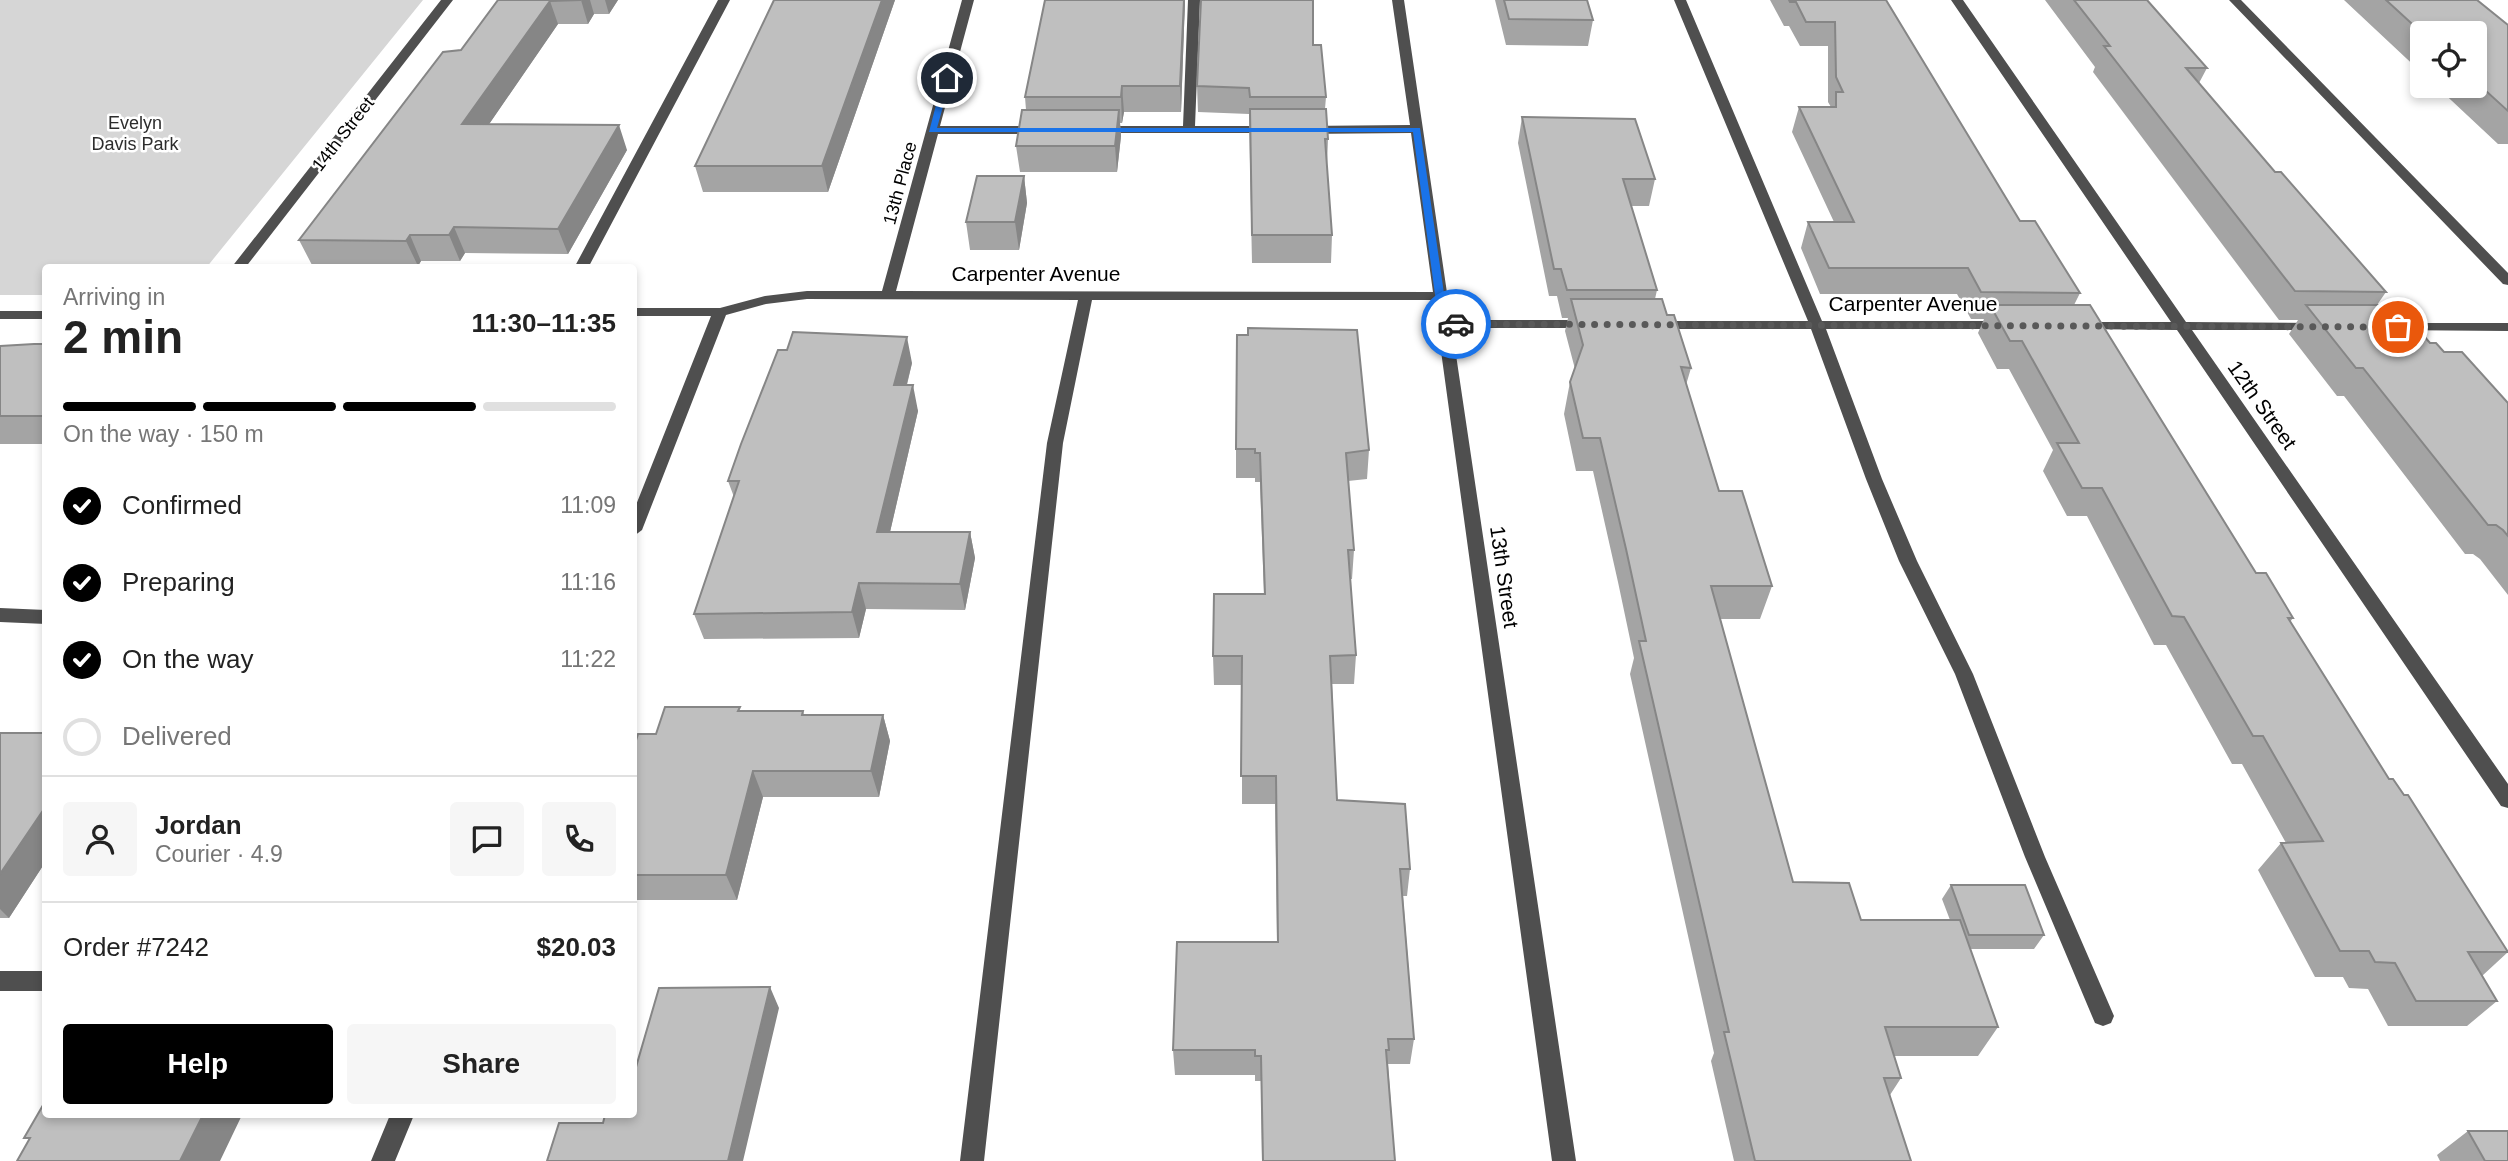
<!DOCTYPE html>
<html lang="en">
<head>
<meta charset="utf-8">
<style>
	:root { --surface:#fff; --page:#f6f6f6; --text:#222; --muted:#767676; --line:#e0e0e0; --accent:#000 }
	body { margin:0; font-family:Helvetica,sans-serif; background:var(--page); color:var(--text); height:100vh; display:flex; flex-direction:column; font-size:26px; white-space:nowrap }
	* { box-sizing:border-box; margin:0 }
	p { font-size:23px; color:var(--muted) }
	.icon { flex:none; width:38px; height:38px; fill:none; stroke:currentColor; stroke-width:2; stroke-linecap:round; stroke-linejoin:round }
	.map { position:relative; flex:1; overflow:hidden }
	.side { position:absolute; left:42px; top:264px; width:595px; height:854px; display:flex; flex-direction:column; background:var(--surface); border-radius:7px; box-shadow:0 4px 10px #0003 }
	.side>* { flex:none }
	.tools { position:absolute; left:2410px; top:21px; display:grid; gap:14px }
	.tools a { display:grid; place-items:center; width:77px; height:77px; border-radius:7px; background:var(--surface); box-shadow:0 4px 10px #0003; font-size:35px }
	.pin { position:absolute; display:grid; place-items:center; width:60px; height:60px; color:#fff; margin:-30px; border:4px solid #fff; border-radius:50%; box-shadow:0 2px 7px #0007 }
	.courier { position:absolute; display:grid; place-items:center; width:70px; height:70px; margin:-35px; border:5px solid #1a73e8; border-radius:50%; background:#fff; color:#222; box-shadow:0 2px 9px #0007 }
	.head em { font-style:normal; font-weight:800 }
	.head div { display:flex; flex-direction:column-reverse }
	.head { display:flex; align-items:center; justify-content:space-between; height:119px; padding:0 21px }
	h1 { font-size:46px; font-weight:800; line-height:52px }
	.bar { display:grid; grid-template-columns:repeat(4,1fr); gap:10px 7px; align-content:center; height:84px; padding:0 21px }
	.bar i { height:9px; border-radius:5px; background:var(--line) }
	.bar .active { background:var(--accent) }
	.bar p { grid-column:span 4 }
	.line { display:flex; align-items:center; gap:18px; padding:0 21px; border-top:2px solid var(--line) }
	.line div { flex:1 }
	.round { display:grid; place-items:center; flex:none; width:74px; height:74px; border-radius:7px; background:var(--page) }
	ol { padding:0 21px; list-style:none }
	li { display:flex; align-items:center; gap:21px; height:77px }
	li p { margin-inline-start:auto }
	li .icon { padding:7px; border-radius:50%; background:var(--accent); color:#fff; stroke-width:4 }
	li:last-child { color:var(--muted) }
	li i { width:38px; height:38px; border:4px solid var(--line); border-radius:50% }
	.button { display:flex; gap:14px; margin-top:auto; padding:14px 21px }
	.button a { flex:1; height:80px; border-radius:7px; background:var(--accent); color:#fff; font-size:28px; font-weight:800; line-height:80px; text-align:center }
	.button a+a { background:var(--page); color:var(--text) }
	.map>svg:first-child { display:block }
	.green { fill:#d6d6d6 }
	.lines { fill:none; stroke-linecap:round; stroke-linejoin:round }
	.minor { fill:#4f4f4f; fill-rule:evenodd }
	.wall { fill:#a4a4a4 }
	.shaded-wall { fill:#868686 }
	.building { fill:#bfbfbf; stroke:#868686; stroke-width:2 }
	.route { fill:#1a73e8 }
	.done { stroke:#595959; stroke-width:7; stroke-dasharray:0 12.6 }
	.labels { text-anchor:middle; stroke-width:5; stroke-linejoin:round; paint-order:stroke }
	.far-park-label { font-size:18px; fill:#2d2d2d; stroke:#fff }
	.far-street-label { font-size:18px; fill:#000; stroke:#fff }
	.street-label { font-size:21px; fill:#000; stroke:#fff }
</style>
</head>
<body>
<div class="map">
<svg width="2508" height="1161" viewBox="0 0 2508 1161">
	<rect width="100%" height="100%" fill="#fff"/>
	<path class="green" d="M0,0h423l-217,268h-160l-1,27h-45z"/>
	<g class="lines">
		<path class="minor" d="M441,0h12l-208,268h-14z
			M718,0h12l-142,268h-14z
			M962,0h12l-34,126h101l6,4 -6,4h-103l-42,157 537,1 -22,-159 -108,1 -6,-4 6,-4 107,-1 -18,-125h12l47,320h137l7,4 -7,4h-136l124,833h-24l-118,-861h-342l-29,143 -79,718h-24l87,-718 31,-143 -271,-1 -41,5 -40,11 -84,215 -8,6v-26l77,-194h-77v-8h86l45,-12 42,-5h75z
			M1188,0h12l-5,126h77l6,4 -2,3h-183l-2,-3 6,-4h86z
			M1674,0h12l136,321h182l7,4 -7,4h-178l56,150 35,82 56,113 72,183 69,159 -3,7 -8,3 -8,-3 -3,-7 -67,-159 -70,-183 -56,-113 -33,-82 -55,-150h-157l-7,-4 7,-4h154z
			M1951,0h12l223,322 135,1v6l-5,1h-124l316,454v24l-7,-2 -324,-476 -101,-1v-6l5,-1h90z
			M2229,0h12l267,273v12l-5,-1z
			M0,311h46v8h-46z
			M2393,323h115v8l-120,-1v-6z
			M0,608l46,2v14l-46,-2z
			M0,971h46v20h-46z
			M390,1115h24l-19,46h-24z"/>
	</g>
	<path class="wall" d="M498,0h120l-9,14h-15l-6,10h-30l-69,100 138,26 -59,104 -103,-1 -5,8h-39l-3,5 -106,-1 -13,-25 162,-190z
		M774,0h121l-67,192h-125l-8,-26z
		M1045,0h140l-4,112h-57l-2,11h-2l1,13 -4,36h-97l-4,-26 10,-36 -1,-13z
		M1495,0h92l6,20 -5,26 -82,-1z
		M1770,0h116l134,221 60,72 -6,12 182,268 37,45 -3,4 99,157 119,173 -26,24 15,25 -30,25h-79l-20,-37 -19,-1 -6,-11h-28l-57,-107 23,-27h5l-44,-79h-10l-66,-119h-12l-67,-129h-20l-24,-45 10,-21 -44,-81h-12l-19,-36 6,-14h-13l-14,-25h-137l-19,-46 7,-26h26l-42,-90 7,-25h32l-3,-5v-56h-28l-11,-20h-5z
		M2045,0h102l60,68 -8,15 76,89 111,120 -9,13 67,47 64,51v192l-28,-36 -7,-5h-8l-121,-158h-7l-48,-62 9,-14h-19l-186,-248 2,-5z
		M2344,0h133l31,25v119h-10l-62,-58h38v-53h-52v40z
		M1313,45l13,52 -1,12 3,30 -1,27 5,69 -1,28h-79l-3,-149 -51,-2 -1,-26z
		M1522,117l133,62 -6,27h-18l26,84 -2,9 12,16 24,53 -5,17 33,106 53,95 -12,33h-40l73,263 68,38h89l-8,-21 9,-14 93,50 -10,14h-64l28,78 -20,29h-84l7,22 -11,17 21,66h-177l-23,-100 3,-8 -84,-379 4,-16 -16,-76 -25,-111h-17l-12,-57 6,-32 5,-13 -10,-38 3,-13h-6l-5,-22h-8l-31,-153z
		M1024,176l3,27 -8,47h-49l-4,-28z
		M46,344v100h-46v-98z
		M912,363l-5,22 11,26 -28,121h80l5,26 -10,52 -99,-1 -7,29 -155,1 -10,-25 40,-117 -6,-16z
		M1236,449l133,1 -2,29 -19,2 6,69 -2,29h-2l6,76 -2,29h-22l5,116 73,69 -3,27h-4l11,143 -4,25h-22l7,97h-133l-1,-80h-6v-6h-80l-2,-25 104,-108 -2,-138h-33v-119h-28l-1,-29 51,-62 -4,-112h-5v-4h-19z
		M741,711h62l1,4h79l7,26 -11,56h-116l-26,103h-103v-153l22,-13z
		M0,733h46v128l-37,57h-9z
		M2468,1131l40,30h-68l-3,-6z"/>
	<path class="shaded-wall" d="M581,0h9l4,14 -6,10z
		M605,0h13l-9,14z
		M882,0h13l-67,192 -6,-26z
		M1184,0h1l-4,112 -1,-26z
		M550,1l8,23 -86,125 -10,-25z
		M1122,86l2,26 -2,11 -1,-26z
		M1119,110l2,26 -4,36 -2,-26z
		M619,125l8,25 -59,104 -10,-25z
		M1024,176l3,27 -8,47 -4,-28z
		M454,227l11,26 -5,8 -11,-26z
		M410,235l11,26 -3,5 -12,-25z
		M907,337l5,26 -12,48 -6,-26z
		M913,385l5,26 -34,147 -7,-26z
		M970,532l5,26 -10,52 -5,-26z
		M859,583l7,26 -7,29 -7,-26z
		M883,715l7,26 -11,56 -8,-26z
		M753,771l10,26 -26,103 -11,-25z
		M46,806v55l-37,57 -9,-9v-35z
		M770,987l9,21 -36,153h-15z
		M203,1115h39l-22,46h-40z"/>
	<path class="building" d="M498,0h83l-31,1 -88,123 157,1 -61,104 -104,-2 -5,8h-39l-4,6 -107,-1 144,-188 18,-2z
		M774,0h108l-60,166h-127z
		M1045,0h139l-4,86h-58l-1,11h-96z
		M1201,0h112v45h8l5,52h-76l-1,-9 -52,-2z
		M1504,0h83l6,20 -84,-1z
		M1789,0h97l134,221h15l45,72 -99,-1 -13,-24h-139l-21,-46h46l-55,-115h37v-15h7l-7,-15 -1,-55h-29l-10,-20h-6z
		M2074,0h73l60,68h-21l89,104h6l105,120 -91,-1 -191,-245h6z
		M2386,0h91l31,25v86l-34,-31v-47h-52z
		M1250,109h76l2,30h-3l7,96h-80z
		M1022,110h97l-4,36h-99z
		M1522,117l113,2 20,60h-32l34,111h-90l-6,-21h-7z
		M977,176h47l-9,46h-49z
		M1571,299h91l5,16h7l17,53 -10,-1 38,124h23l30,95h-61l82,296 56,1 12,37h99l38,107h-113l16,51h-17l27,83h-156l-31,-129h5l-90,-391h7l-20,-92 -26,-111h-17l-13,-56 13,-37z
		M1990,305h100l166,268h10l27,45h-5l101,161h4l11,16h4l100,157h-40l29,49h-81l-21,-38 -20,-1 -6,-11h-29l-59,-108 42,-2 -60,-105h-10l-69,-119 -12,-1 -70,-128h-20l-25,-45h22l-57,-102h-12z
		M2306,305h91l33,38h6l8,9h18l46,51v133l-5,-6 -7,-5h-8l-125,-157h-7z
		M1248,328l109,2 12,120 -23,3 8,97h-6l8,105 -26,1 7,144 68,4 5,65h-10l14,170h-26l1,11h-3l9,111h-132l-2,-105h-6v-6h-82l4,-108h101l-2,-166h-35l1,-120h-29l1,-62h51l-5,-141h-5v-4h-19l1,-114h11z
		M793,332l114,5 -13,48h19l-36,147h93l-10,52 -101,-1 -7,29 -158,2 45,-133h-11l13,-37 37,-94h9z
		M34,344h12v72h-46v-70z
		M665,707h75l-2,4h65l-1,4h81l-12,56h-118l-27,104h-92v-128l4,-13h18z
		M0,733h46v73l-46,68z
		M1951,885h74l19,50h-75z
		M770,987l-42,174h-181l12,-38h44l2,-8h29v-41l25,-86z
		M46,1100v15h157l-23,46h-163l13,-23h-6z
		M2468,1131h40v30h-23z"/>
	<path class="route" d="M947,76l4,2 -14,50h483l28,193 13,3 -5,3 -17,-3 -26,-192h-484l14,-54z"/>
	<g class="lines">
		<path class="done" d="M1456,324l942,3"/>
	</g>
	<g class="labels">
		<g class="far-park-label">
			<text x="135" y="129">Evelyn<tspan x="135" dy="21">Davis Park</tspan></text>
		</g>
		<g class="far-street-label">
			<text transform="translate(343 134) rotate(-52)" y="6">14th Street</text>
			<text transform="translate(900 183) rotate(-75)" y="6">13th Place</text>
		</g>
		<g class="street-label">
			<text x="1036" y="281">Carpenter Avenue</text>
			<text x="1913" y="311">Carpenter Avenue</text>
			<text transform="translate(2262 405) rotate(55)" y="7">12th Street</text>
			<text transform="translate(1504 577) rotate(82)" y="7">13th Street</text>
		</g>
	</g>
</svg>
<div class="tools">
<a><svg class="icon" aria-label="locate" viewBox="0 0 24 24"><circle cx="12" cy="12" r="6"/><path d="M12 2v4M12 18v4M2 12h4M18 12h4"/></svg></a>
</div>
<div class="pin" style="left:2398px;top:327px;background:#ea580c"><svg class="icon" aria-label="bag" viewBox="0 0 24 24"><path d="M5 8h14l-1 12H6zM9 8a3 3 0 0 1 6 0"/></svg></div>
<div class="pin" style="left:947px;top:78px;background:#1f2937"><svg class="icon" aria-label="home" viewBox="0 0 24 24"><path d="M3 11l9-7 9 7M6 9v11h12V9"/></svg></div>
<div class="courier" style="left:1456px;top:324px"><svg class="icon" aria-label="car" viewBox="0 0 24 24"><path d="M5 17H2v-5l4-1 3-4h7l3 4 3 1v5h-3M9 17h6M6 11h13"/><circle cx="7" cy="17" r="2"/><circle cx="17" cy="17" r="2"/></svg></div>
<section class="side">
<div class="head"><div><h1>2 min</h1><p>Arriving in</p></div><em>11:30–11:35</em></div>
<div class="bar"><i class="active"></i><i class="active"></i><i class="active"></i><i></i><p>On the way · 150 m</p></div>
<ol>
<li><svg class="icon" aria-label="check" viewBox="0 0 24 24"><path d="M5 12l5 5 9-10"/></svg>Confirmed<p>11:09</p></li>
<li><svg class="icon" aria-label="check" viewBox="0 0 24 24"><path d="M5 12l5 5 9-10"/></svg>Preparing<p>11:16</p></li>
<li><svg class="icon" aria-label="check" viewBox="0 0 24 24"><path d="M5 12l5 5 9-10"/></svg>On the way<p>11:22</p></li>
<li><i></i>Delivered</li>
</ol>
<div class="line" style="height:126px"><a class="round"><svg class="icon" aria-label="person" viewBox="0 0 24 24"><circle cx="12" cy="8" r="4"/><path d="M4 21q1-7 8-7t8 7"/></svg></a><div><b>Jordan</b><p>Courier · 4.9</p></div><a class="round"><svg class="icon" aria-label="chat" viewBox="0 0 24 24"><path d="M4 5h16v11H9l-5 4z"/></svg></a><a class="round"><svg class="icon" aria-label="phone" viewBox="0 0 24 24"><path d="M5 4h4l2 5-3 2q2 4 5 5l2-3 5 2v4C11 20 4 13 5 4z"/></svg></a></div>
<div class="line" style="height:91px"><div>Order #7242</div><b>$20.03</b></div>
<div class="button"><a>Help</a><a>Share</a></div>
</section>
</div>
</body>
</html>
